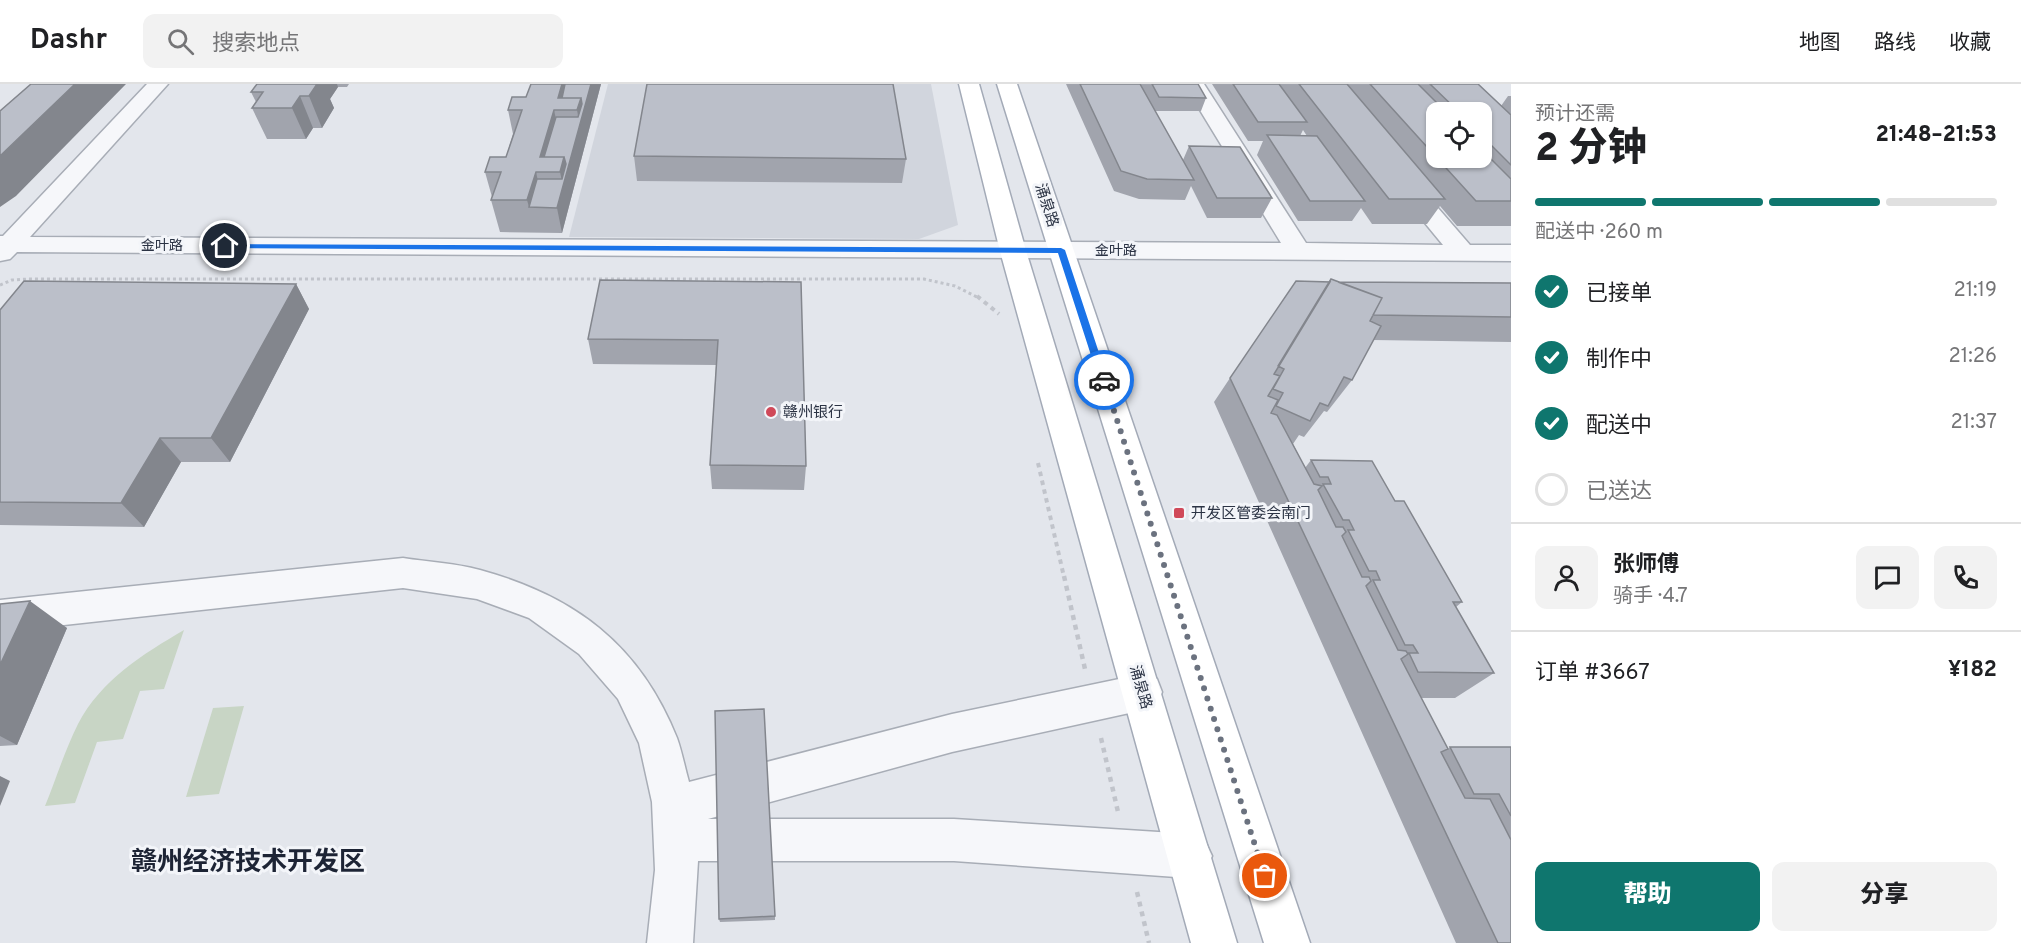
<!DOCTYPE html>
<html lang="zh">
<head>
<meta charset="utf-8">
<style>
	:root { --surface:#fff; --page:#f2f2f2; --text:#202124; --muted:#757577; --line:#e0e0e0; --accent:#0f766e }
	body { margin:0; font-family:Overpass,"Noto Sans SC",sans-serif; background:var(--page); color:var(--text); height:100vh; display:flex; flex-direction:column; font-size:22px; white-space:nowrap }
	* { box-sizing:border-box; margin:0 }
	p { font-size:20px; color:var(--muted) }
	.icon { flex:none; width:33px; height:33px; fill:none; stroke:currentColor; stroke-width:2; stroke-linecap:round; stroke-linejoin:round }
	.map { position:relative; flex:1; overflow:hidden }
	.sheet { display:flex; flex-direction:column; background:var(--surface); width:510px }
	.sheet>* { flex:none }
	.fabs { position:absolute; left:1426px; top:18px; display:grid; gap:12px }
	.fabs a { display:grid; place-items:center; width:66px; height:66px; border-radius:12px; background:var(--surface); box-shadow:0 2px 4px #0004; font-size:30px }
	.pin { position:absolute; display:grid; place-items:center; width:51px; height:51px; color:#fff; margin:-26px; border:3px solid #fff; border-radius:50%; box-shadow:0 2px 6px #0007 }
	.courier { position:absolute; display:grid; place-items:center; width:60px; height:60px; margin:-30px; border:4px solid #1a73e8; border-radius:50%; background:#fff; color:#222; box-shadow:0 2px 8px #0007 }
	.overview em { font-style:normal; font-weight:800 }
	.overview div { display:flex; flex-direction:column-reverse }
	.overview { display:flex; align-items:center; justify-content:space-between; height:102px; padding:0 24px }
	h1 { font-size:39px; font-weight:800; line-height:45px }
	.bar { display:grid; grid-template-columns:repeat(4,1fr); gap:9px 6px; align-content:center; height:72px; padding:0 24px }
	.bar i { height:8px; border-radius:4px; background:var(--line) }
	.bar .active { background:var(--accent) }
	.bar p { grid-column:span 4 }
	.line { display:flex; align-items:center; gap:15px; padding:0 24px; border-top:2px solid var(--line) }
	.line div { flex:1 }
	.round { display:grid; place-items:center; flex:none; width:63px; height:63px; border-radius:12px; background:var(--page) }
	ol { padding:0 24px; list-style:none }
	li { display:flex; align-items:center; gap:18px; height:66px }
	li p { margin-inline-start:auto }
	li .icon { padding:6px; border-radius:50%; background:var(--accent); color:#fff; stroke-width:4 }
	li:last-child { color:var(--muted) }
	li i { width:33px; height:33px; border:3px solid var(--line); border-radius:50% }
	.primary-button { display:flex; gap:12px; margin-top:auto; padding:12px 24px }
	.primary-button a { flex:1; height:69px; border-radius:12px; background:var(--accent); color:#fff; font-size:24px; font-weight:800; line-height:69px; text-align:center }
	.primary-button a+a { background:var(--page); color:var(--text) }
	header { display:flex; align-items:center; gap:36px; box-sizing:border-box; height:84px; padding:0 30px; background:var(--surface); border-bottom:2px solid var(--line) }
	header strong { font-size:28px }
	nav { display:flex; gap:33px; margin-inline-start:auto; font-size:21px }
	.search { width:420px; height:54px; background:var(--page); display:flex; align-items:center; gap:15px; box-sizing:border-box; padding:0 21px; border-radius:12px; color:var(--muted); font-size:22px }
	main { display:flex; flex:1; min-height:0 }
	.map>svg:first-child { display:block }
	.built { fill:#d1d5dd }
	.green { fill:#c8d5c5 }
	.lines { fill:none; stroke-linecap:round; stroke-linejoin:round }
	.minor-casing { stroke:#a8adb6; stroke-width:3 }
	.major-casing { stroke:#a3aab7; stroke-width:3 }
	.path-far2 { stroke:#c1c4cb; stroke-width:3; stroke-dasharray:3 3; stroke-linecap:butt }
	.path-far1 { stroke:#c1c4cb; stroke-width:4; stroke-dasharray:4.5 4.5; stroke-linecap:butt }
	.path { stroke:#c1c4cb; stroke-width:4.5; stroke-dasharray:5 5; stroke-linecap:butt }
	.minor { fill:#f6f7fa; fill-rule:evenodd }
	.major { fill:#fff; fill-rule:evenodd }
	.wall { fill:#a1a4ad; fill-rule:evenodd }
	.shaded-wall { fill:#83868d }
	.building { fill:#bbbfc9; stroke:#83868d; stroke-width:1.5 }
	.route { fill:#1a73e8 }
	.done { stroke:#6b727f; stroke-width:6; stroke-dasharray:0 10.8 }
	.poi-dot { fill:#d04959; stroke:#f3f5f9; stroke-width:2 }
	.labels { text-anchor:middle; stroke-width:6; stroke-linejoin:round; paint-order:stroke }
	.far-street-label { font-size:14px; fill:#2b3344; stroke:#f3f5f9 }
	.street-label { font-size:15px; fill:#2b3344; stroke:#f3f5f9 }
	.poi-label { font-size:15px; fill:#2b3344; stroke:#f3f5f9; text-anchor:start }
	.near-district-label { font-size:26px; font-weight:bold; fill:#1d2435; stroke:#f3f5f9 }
</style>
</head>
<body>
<header>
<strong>Dashr</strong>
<div class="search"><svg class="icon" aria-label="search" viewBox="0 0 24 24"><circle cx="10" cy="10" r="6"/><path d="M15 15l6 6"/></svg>搜索地点</div>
<nav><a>地图</a><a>路线</a><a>收藏</a></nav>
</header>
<main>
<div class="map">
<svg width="1511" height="859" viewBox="0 0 1511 859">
	<rect width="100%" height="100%" fill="#e3e6ec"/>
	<path class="built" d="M608,0h323l27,141 -39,14 -350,-2z"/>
	<path class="green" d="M184,546l-20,59 -24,2 -17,48 -26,3 -22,61 -30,3c11,-27 20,-56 33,-82 23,-44 65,-70 106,-94z
		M244,622l-25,88 -33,3 27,-89z"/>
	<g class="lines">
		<g class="minor-casing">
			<path id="minor" d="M147,0h21l-138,153 1251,6 -97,-159h20l102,159 137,2 -51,-62 4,-5 8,-2 8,2 58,67h41v16l-1494,-9 -7,7 -10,2v-25h3z
				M403,474c25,4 53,5 77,12 95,26 160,75 197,168 5,14 8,30 12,44l263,-68 191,-40 14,5 5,13 -5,13 -14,5 -191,42 -244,67h246l236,15 15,7 7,15 -7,15 -15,7 -236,-17h-256l-5,82h-46l8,-73 -3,-68 -13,-59 -21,-44 -39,-45 -50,-36 -52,-19 -74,-11 -403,44v-32z"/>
		</g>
		<g class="major-casing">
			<path id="major" d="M959,0h20l47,167 211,692h-46l-191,-692z
				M997,0h20l293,859h-46z"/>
		</g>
		<path class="path-far2" d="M0,201l12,-5 16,-1h896l31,7 24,12"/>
		<path class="path-far1" d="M977,212l22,18
			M1038,379l26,114"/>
		<path class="path" d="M1064,492l21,93
			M1101,654l17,74
			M1137,808l12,51"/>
		<use href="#minor" class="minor"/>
		<use href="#major" class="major"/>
	</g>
	<path class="wall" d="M257,0h92l-2,3h-9l-8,12 4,9 -12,20h-9l-7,11h-39l-15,-31 4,-6 -5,-10z
		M531,0h70l-39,149 -62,-1 -9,-32 1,-3 -7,-25 21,-15 7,-23 -5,-24 18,-13z
		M1066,0h132l8,14 -5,13h-46l28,49 6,-14 83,52 -11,20h-54l-16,-32 -6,14 -46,-1 -25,-8z
		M1212,0h266l23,22 7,-10h3v130h-54l-17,-20 -13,18h-55l-11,-16 -9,13h-54l-41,-66 6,-14h-15zM1437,28h45v46zM1303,46l4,6h-7z
		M634,72l272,3 -4,24 -265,-2z
		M801,198l5,184 -2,24 -92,-1 -2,-24 6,-100 -123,-1 -5,-25z
		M1338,198l173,1v59l-138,-2 -21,40 -25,32 -3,-1 -20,26 -5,-2 -6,9 12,24 6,-8 84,41 67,101 -6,5 38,66 -39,25h-34l27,51 2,-2h61v196h-55l-242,-541 16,-24z
		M296,200l13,25 -79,153h-49l-37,65 -144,-2v-215z
		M0,520l67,24 -50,117 -17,1z
		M775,832v4l-55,2 -1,-3z"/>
	<path class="shaded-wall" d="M75,0h51l-110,112 -16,11v-51z
		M315,0h22l1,3 -8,12 4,9 -12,20 -13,-32z
		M562,0h3l4,20 -11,-6z
		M591,0h10l-39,149 -5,-25 6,-22 -3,-14 4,-15 16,-31 -3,-16 4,-12z
		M300,12l13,32 -7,11 -14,-31z
		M554,26l7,32 -19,22 -2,-7z
		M536,88l7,32 -14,3 -2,-7z
		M296,200l13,25 -79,153 -19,-24z
		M160,354l21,24 -37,65 -23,-24z
		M30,517l37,27 -50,117 -17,-9v-71z
		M0,692l10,5 -10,25z"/>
	<path class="building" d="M31,0h44l-75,72v-45z
		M257,0h60l-8,12h-9l-8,12h-40l11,-16h-12z
		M531,0h31l-4,14h23l-4,12h-23l-14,47h24l-4,15h-24l-9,28h-36l10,-28h-16l5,-15h16l16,-47h-14l4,-13h14z
		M565,0h26l-34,124 -28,-1 8,-28h25l4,-15 -2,-7h-20l12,-40h22l4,-13 -1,-6h-19z
		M647,0h246l13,75 -272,-3z
		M1080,0h60l54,96 -47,-1 -26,-8z
		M1152,0h46l8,14 -47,-1z
		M1233,0h46l28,38h-49z
		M1299,0h48l98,115h-56z
		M1370,0h48l28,28h-9v46z
		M1430,0h48l33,31v50l-29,-29v-24h-23z
		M1267,51l50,1 48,65h-55z
		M1189,62l51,1 32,51h-55z
		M1482,66l29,29v22h-35l-39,-43h45z
		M1331,195l51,19 -12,23 11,5 -29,54 -8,-3 -16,29 -8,-3 -10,18 -34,-15 7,-13 -10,-4 11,-20 -6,-3z
		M600,196l201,2 5,184 -96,-1 8,-125 -130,-1z
		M24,197l272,3 -85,154h-51l-39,65 -121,-1v-192z
		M1296,197l34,1 -56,92 6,2 -12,20 10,4 -7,13 6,2 37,69 8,2 -4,4 18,37h7l3,5 -4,4 20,41h7l2,4 -5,5 32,64 8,1 2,3 -7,5 47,90 -7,3 24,46 25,1 21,41v103h-13l-268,-565z
		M1338,198l173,1v34l-138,-2 9,-17z
		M1311,376l61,1 23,40h9l58,101h-9l41,71 -76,-1 -9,-19h9l-5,-8h-8l-32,-65h7l-4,-9h-7l-21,-41h6l-5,-10h-6l-20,-36h8l-3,-7h-8z
		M30,517l-30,64v-61z
		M764,625l11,207 -56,3 -4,-208z
		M1450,663h61v69l-12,-22h-25z"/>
	<path class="route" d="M223,160l838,4 4,2 43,130 -4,3 -5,-3 -41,-127 -833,-5z"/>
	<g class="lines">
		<path class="done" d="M1104,296l161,496"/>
	</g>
	<g class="poi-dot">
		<circle cx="771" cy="328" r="6"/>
		<rect x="1173" y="423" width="12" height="12" rx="3"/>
	</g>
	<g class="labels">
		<g class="far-street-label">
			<text x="162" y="166">金叶路</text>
			<text x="1116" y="171">金叶路</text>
		</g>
		<g class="street-label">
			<text transform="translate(1047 121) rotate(72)" y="5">涌泉路</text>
			<text transform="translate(1141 603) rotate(74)" y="5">涌泉路</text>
		</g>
		<g class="poi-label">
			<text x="783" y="333">赣州银行</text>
			<text x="1191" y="434">开发区管委会南门</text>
		</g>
		<g class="near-district-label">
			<text x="248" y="786">赣州经济技术开发区</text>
		</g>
	</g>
</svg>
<div class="fabs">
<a><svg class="icon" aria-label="locate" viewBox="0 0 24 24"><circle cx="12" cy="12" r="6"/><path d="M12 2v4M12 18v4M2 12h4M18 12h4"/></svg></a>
</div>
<div class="pin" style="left:1265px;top:792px;background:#ea580c"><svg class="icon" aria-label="bag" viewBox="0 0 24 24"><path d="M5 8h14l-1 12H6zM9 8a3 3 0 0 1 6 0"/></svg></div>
<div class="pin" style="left:225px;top:162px;background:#1f2937"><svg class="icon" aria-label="home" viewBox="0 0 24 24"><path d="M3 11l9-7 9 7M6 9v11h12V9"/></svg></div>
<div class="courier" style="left:1104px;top:296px"><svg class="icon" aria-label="car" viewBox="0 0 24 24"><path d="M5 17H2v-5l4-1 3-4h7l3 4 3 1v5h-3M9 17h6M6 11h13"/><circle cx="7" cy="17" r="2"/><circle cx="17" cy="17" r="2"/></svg></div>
</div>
<section class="sheet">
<div class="overview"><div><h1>2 分钟</h1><p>预计还需</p></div><em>21:48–21:53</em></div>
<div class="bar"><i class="active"></i><i class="active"></i><i class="active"></i><i></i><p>配送中 · 260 m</p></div>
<ol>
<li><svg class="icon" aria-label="check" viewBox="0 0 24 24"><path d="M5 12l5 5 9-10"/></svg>已接单<p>21:19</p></li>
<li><svg class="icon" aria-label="check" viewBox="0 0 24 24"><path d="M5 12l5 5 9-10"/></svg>制作中<p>21:26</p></li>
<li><svg class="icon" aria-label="check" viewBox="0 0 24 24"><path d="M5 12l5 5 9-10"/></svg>配送中<p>21:37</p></li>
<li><i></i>已送达</li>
</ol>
<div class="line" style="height:108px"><a class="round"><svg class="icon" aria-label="person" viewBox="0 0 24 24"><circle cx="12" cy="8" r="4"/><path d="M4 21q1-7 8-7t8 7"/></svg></a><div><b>张师傅</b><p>骑手 · 4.7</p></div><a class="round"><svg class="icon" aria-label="chat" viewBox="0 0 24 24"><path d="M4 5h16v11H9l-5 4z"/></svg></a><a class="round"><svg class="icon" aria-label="phone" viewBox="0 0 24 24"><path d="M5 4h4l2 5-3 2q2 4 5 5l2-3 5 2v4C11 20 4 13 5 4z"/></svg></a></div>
<div class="line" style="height:78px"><div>订单 #3667</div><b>¥182</b></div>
<div class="primary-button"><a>帮助</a><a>分享</a></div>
</section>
</main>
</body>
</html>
